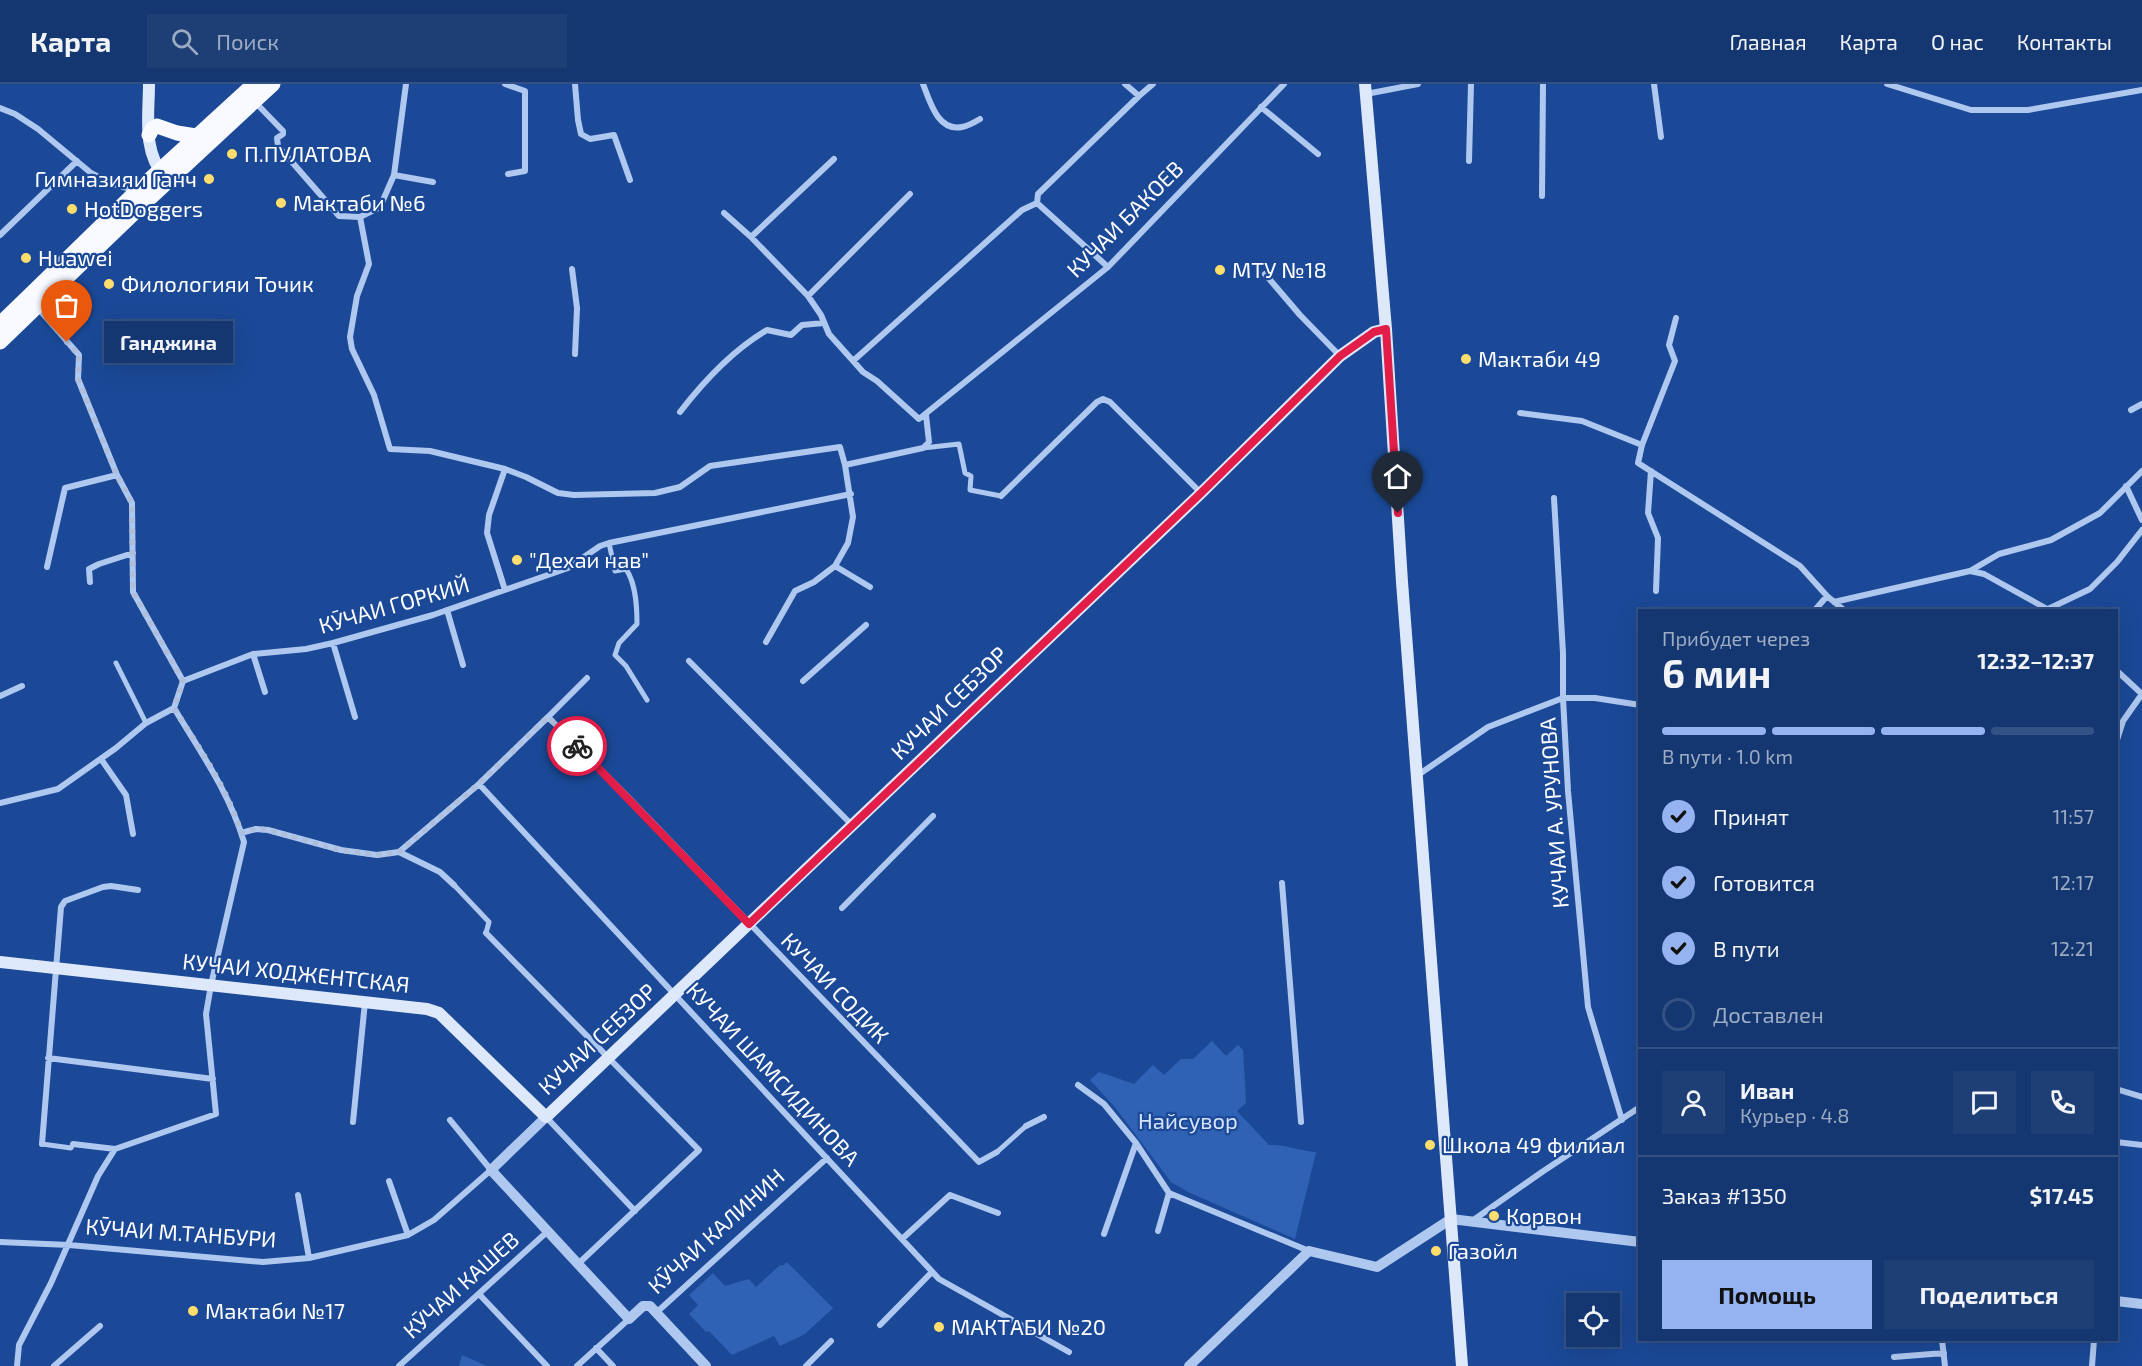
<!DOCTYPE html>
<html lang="ru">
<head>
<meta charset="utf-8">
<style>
	:root { --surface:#143771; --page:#1d3f76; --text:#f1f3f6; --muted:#9dacc3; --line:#335184; --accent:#95b2f1 }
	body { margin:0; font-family:"Exo 2",sans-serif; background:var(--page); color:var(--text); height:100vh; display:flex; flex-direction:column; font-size:22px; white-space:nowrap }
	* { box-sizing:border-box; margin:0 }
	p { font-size:20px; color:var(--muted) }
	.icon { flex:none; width:33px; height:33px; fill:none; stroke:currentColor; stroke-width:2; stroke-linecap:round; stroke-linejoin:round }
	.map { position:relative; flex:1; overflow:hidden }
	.sheet { position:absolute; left:1638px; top:525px; width:480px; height:732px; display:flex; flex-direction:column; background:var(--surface); border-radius:0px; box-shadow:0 6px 24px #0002,0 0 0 2px var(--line) }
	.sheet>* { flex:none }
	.buttons { position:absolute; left:1566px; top:1209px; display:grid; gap:12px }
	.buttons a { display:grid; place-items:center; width:54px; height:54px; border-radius:0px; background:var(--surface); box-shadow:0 6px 24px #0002,0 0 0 2px var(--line); font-size:30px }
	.pin { position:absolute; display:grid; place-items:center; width:51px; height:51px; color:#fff; margin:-62px -26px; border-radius:50% 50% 50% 0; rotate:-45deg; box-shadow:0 0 6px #0007 }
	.pin .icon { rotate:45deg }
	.courier { position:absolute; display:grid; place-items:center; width:60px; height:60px; margin:-30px; border:4px solid #e11d48; border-radius:50%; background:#fff; color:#222; box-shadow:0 2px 8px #0007 }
	.bubble { position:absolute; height:42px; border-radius:0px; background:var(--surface); box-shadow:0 6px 24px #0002,0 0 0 2px var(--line); font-size:20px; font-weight:700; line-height:42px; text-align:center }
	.headline em { font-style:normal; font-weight:700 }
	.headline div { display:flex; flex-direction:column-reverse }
	.headline { display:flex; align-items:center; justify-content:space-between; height:102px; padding:0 24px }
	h1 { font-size:39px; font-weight:700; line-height:45px }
	.bar { display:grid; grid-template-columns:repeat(4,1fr); gap:9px 6px; align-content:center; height:72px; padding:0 24px }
	.bar i { height:8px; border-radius:4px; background:var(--line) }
	.bar .selected { background:var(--accent) }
	.bar p { grid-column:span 4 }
	.line { display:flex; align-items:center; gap:15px; padding:0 24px; border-top:2px solid var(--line) }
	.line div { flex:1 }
	.round { display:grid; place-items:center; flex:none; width:63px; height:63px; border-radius:0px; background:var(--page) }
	ol { padding:0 24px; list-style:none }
	li { display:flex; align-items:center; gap:18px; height:66px }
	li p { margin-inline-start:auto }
	li .icon { padding:6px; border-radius:50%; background:var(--accent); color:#111; stroke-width:4 }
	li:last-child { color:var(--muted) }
	li i { width:33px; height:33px; border:3px solid var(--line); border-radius:50% }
	.action { display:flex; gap:12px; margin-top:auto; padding:12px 24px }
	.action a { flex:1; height:69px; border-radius:0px; background:var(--accent); color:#111; font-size:24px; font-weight:700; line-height:69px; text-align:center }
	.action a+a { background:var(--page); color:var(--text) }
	header { display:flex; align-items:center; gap:36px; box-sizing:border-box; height:84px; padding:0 30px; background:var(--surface); border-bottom:2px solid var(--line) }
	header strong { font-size:28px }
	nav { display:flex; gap:33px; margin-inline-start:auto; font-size:21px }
	.search { width:420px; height:54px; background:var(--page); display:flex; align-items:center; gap:15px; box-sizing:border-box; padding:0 21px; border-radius:0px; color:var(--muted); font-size:22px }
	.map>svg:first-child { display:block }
	.green { fill:#2f62b4 }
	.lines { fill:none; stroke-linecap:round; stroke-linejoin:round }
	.pedestrian { stroke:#afc8f0; stroke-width:5 }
	.minor { stroke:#afc8f0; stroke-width:6 }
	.tertiary { stroke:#afc8f0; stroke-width:10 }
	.secondary { stroke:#dde8fb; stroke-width:12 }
	.primary { stroke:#f8faff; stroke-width:15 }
	.done { stroke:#afbfdb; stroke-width:6; stroke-dasharray:0 10.8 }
	.route { stroke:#e11d48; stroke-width:8 }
	.poi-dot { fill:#ffde6e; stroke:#1b4997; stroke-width:2 }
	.labels { text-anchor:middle; stroke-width:4.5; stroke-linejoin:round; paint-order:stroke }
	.poi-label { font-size:22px; fill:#fff; stroke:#1b4997; text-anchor:start }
	.street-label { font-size:22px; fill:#fff; stroke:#1b4997 }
	.park-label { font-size:22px; fill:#d6e4fb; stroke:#1b4997 }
</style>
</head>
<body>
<header>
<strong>Карта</strong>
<div class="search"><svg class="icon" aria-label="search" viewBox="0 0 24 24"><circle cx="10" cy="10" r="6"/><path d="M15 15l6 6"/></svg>Поиск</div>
<nav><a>Главная</a><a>Карта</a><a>О нас</a><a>Контакты</a></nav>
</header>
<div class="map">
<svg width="2142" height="1282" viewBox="0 0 2142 1282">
	<rect width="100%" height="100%" fill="#1b4997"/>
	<path class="green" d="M1212,957l14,15 12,-11 5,5 3,53 -9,8 32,34c16,-1 31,6 47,7l-21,87 -107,-47 -17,-10 -57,-76 -24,-26 9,-8 35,12 19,-19 11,10 17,-16h12z
		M787,1178l46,46 -28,26 -25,12 -6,-10 -42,19 -23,-24 -3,1 -17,-18 9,-9 -9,-10 24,-22 12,13 24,-7 7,8 24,-22 2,1z
		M462,1271l25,11h-28z"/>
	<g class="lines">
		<path class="pedestrian" d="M923,364l36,-4 6,29 6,3 -1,14 31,6
			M609,459l6,28 11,-2c10,15 11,37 11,55l-18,19 -4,12 11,11 21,34
			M116,579l30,60
			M454,801l35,37 -3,11
			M42,1060l29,4 2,-4
			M997,1068l29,-26"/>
		<path class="minor" d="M505,0l20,7v80l-17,3
			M575,0l3,36 3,14 9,5 24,-4 16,45
			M923,0c7,18 15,48 39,43 6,-1 13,-5 18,-8
			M1125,0l14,12
			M1654,0l7,53
			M1887,0l84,26h57l114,-20
			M1366,10l52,-10
			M255,18l28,29v3l-6,4 1,8 61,70 21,1 9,47 -12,32 -7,41 2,12 22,46 16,54 40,2 75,18 21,8 32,16 16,2 81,-2 25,-6 30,-21 130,-19 5,18
			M1261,23l57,47
			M0,24l15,6 23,15 53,44 19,10 26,8
			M1469,77l2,-77
			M394,91l39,7
			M1542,112l1,-112
			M1037,119l71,64
			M724,129l27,24 57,59 13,19 8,19 34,38 14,9 42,38 189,-152 176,-183
			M360,133l20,-10 14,-32 12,-91
			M0,151l77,-74
			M751,153l83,-78
			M572,185l5,39 -2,46
			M1265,190l35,41 40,41
			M808,212l102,-102
			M1676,234l-7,27 6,16 -33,84 -4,18 162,103 27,30 17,14
			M853,277l169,-151 15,-7 1,-9 101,-98 14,-12
			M2131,326l11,-6
			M680,328c24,-31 53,-62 87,-82l24,5 11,-10 22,-2
			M1520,329l62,8 60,24
			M1651,387l-3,42 10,25 -2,53
			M2126,402l16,34
			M1001,412l96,-94 6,-3 7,3 91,91
			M1554,414l9,155v45l5,93 20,216 34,113
			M835,482l35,21
			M47,483l18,-79 52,-13
			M1970,487l29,-17 52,-14 49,-27 42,-42
			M90,498l-1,-13 10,-5 34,-11
			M505,506l-18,-57 2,-18 16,-46
			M1834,518l136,-31 14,3 65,36
			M2048,525l42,-20 27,-27 25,-32
			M447,526l16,55
			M1815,526l12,-14
			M766,558l29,-51 19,-9 21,-16 13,-23 5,-26 -8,-52 78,-17 6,-6 -3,-27
			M333,559l22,74
			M253,570l12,38
			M689,577l163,164
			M2116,586l26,24
			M587,594l-39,39 79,79 352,366 18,-10
			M183,597l70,-27 53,-5 27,-6 100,-28 135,-47 32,-22 9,-3 242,-49
			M803,597l63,-56
			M0,612l22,-10
			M2116,659l7,-22 19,-27
			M101,675l25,36 7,39
			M1418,691l70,-48 75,-29h32l45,7
			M479,700l460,495 130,73
			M0,719l58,-14 58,-41 30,-25 28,-15
			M241,749l15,-4 12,1 73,20 36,5 22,-3 80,-68 69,-67
			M399,768l41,20 14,13
			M1282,799l19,239
			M842,824l91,-92
			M486,849l213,217 -121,114
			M48,974l165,21
			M1078,1001l26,19 32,39 33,50 140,58
			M2116,1005l26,8
			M546,1033l89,94
			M353,1038l12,-120
			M1026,1042l18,-9
			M2116,1058l26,3
			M42,1060l19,-237 4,-6 38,-14 8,-1 27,4
			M73,1060l42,5
			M389,1097l19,54
			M298,1111l11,63
			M1472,1137l70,-49 98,-65
			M1158,1147l11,-38
			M1104,1150l32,-91
			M902,1155l48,-44 48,18
			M0,1158l69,3 194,17 46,-4 99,-23 26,-15 57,-50 -41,-50
			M479,1210l68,72
			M657,1228l170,-154
			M880,1241l52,-53
			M1942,1256l3,26
			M596,1264l17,18
			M1894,1273l50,-4
			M17,1282l2,-21 32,-62 47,-107 17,-27 101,-35 -10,-100 5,-29 33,-143c-14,-48 -44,-91 -70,-134l9,-27 -50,-89 -1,-89 -15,-28 -39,-96 1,-24 -42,-48
			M54,1282l46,-40
			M399,1282l149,-135
			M577,1282l52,-47
			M806,1282l25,-25
			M2092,1282l2,-26"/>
		<path class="tertiary" d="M546,1033l-55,53 138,149 14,-13h7l56,60
			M2116,1217l26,3
			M1189,1282l120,-115 68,16 74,-48 189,23"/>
		<path class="secondary" d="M149,0c0,31 -7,68 16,93
			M1365,0l21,245 16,253 60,784
			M0,878l427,47 12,4 107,104 655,-624 139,-137 34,-24 12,-3"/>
		<path class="primary" d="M149,51l3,-6 5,-3 20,7 19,3
			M0,240l137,-133 117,-107
			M0,258l137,-132 136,-126"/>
	</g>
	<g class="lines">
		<path class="done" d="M67,258l12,13 -1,24 39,96 15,28 1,89 50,89 -9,27c24,39 54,81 67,125l15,-4 12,1 72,20 37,5 22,-3 80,-68 69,-67 29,29"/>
		<path class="route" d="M577,662l172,178 452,-431 139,-137 34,-24 12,-3 12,184"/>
	</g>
	<g class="poi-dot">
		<circle cx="232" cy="70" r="6"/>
		<circle cx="209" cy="95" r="6"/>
		<circle cx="281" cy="119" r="6"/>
		<circle cx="72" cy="125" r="6"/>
		<circle cx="26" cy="174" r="6"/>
		<circle cx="1220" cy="186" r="6"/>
		<circle cx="109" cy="200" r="6"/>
		<circle cx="1466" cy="275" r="6"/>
		<circle cx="517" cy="476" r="6"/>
		<circle cx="1430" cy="1061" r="6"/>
		<circle cx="1494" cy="1132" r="6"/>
		<circle cx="1436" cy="1167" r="6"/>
		<circle cx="193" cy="1227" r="6"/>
		<circle cx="939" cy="1243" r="6"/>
	</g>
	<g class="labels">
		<g class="poi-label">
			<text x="244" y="78">П.ПУЛАТОВА</text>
			<text x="197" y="103" text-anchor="end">Гимназияи Ганч</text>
			<text x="293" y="127">Мактаби №6</text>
			<text x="84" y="133">HotDoggers</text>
			<text x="38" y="182">Huawei</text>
			<text x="1232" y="194">МТУ №18</text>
			<text x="121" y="208">Филологияи Точик</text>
			<text x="1478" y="283">Мактаби 49</text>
			<text x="529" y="484">"Дехаи нав"</text>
			<text x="1442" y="1069">Школа 49 филиал</text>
			<text x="1506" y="1140">Корвон</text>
			<text x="1448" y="1175">Газойл</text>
			<text x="205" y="1235">Мактаби №17</text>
			<text x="951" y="1251">МАКТАБИ №20</text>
		</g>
		<g class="street-label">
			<text transform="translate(1125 135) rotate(-45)" y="8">КУЧАИ БАКОЕВ</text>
			<text transform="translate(394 521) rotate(-16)" y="8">КӮЧАИ ГОРКИЙ</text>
			<text transform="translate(949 619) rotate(-44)" y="8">КУЧАИ СЕБЗОР</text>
			<text transform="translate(1554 729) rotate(-94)" y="8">КУЧАИ А. УРУНОВА</text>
			<text transform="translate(296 889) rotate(6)" y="8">КУЧАИ ХОДЖЕНТСКАЯ</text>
			<text transform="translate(835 904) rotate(46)" y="8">КУЧАИ СОДИК</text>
			<text transform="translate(597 955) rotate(-43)" y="8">КУЧАИ СЕБЗОР</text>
			<text transform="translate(773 990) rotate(47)" y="8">КУЧАИ ШАМСИДИНОВА</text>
			<text transform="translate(716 1147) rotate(-42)" y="8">КӮЧАИ КАЛИНИН</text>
			<text transform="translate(181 1149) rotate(4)" y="8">КӮЧАИ М.ТАНБУРИ</text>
			<text transform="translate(461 1201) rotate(-42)" y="8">КӮЧАИ КАШЕВ</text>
		</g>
		<g class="park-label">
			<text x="1188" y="1045">Найсувор</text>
		</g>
	</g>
</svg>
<div class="buttons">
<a><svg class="icon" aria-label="locate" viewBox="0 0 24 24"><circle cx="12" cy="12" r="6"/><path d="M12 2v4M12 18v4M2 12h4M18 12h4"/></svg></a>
</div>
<div class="pin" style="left:67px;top:258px;background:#ea580c"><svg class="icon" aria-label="bag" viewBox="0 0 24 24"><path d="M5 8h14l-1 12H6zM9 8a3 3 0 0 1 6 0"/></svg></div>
<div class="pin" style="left:1398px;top:429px;background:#1f2937"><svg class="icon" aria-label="home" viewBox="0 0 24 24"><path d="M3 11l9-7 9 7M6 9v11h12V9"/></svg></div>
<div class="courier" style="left:577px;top:662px"><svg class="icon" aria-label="bike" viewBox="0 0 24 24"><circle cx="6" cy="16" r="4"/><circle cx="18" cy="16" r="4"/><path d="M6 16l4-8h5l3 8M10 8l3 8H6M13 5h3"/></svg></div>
<div class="bubble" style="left:104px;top:237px;width:129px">Ганджина</div>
<section class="sheet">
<div class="headline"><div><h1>6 мин</h1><p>Прибудет через</p></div><em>12:32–12:37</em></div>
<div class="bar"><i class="selected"></i><i class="selected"></i><i class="selected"></i><i></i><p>В пути · 1.0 km</p></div>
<ol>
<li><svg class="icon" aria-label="check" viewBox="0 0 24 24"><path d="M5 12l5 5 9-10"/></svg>Принят<p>11:57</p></li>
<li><svg class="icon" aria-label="check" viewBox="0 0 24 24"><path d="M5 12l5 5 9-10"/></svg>Готовится<p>12:17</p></li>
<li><svg class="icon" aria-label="check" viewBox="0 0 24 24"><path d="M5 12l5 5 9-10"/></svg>В пути<p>12:21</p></li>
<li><i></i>Доставлен</li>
</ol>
<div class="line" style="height:108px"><a class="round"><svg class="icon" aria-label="person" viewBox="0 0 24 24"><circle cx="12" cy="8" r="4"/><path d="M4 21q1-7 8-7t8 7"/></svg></a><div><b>Иван</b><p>Курьер · 4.8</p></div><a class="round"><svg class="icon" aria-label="chat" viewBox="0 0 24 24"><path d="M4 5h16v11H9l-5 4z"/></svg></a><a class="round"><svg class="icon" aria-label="phone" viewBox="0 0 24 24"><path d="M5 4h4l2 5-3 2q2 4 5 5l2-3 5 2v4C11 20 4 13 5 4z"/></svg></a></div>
<div class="line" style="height:78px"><div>Заказ #1350</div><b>$17.45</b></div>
<div class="action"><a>Помощь</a><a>Поделиться</a></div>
</section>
</div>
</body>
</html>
